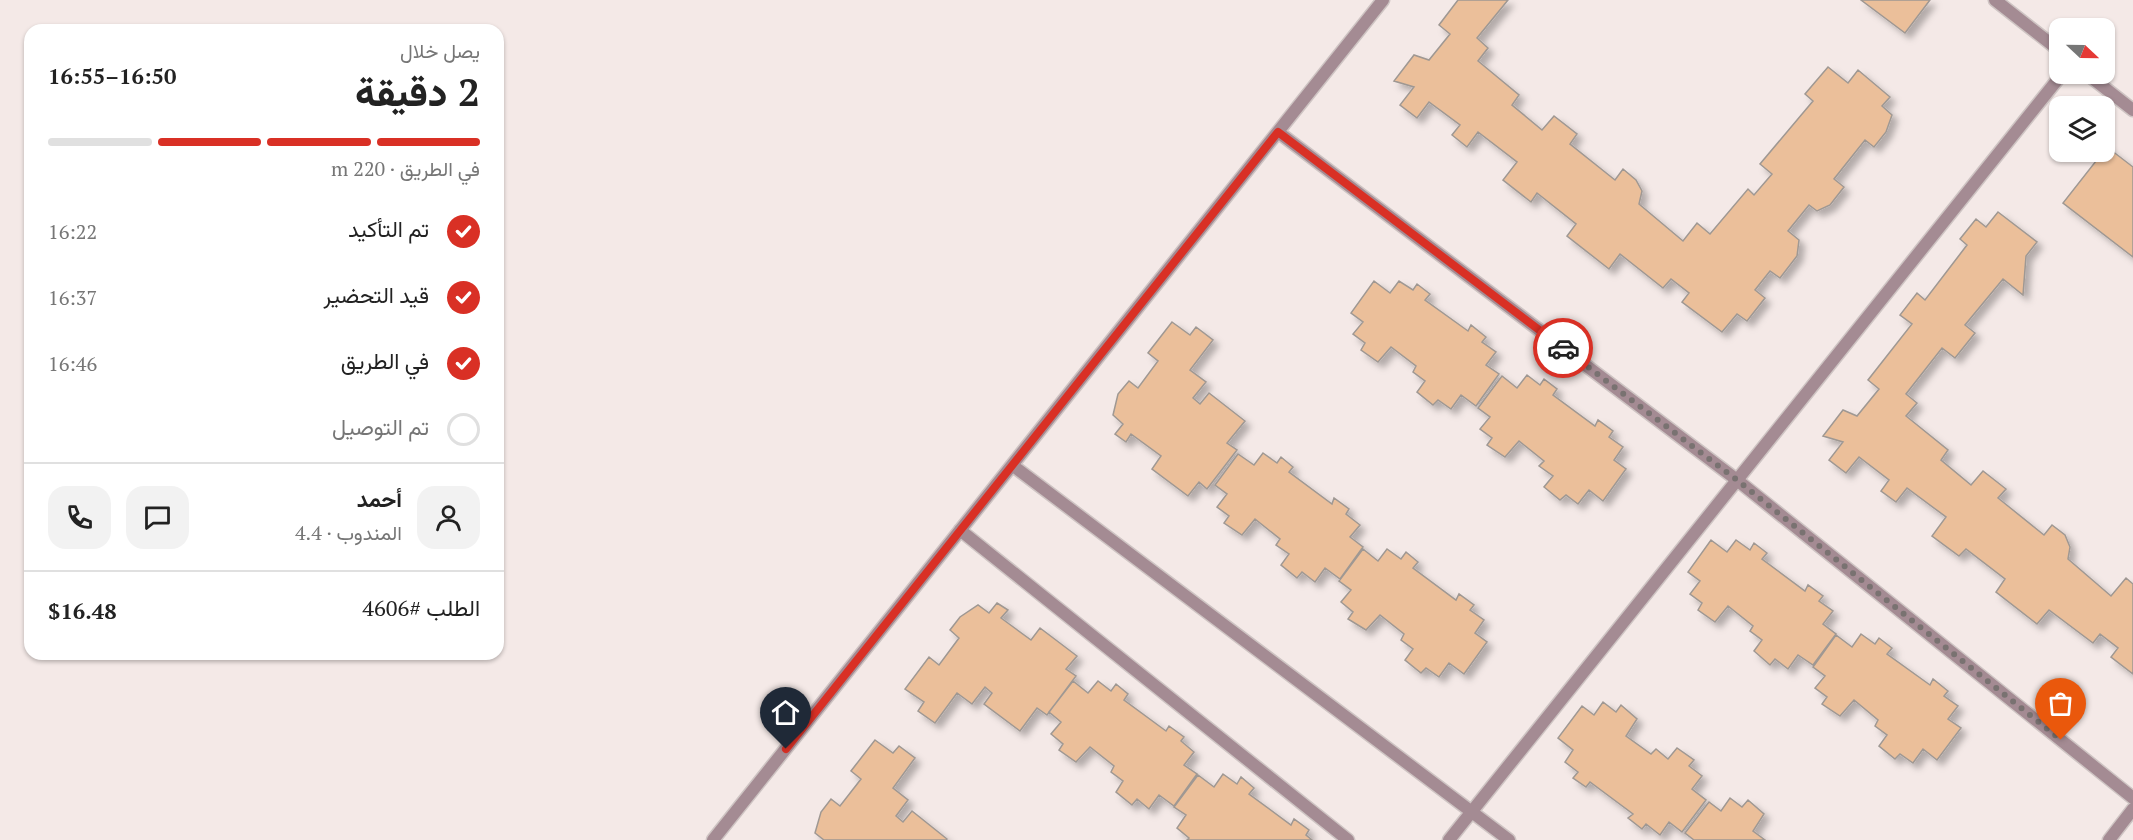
<!DOCTYPE html>
<html lang="ar">
<head>
<meta charset="utf-8">
<style>
	:root { --surface:#fff; --page:#f2f2f2; --text:#222; --muted:#767676; --line:#e0e0e0; --accent:#d93025 }
	body { margin:0; font-family:"PT Serif",Vazirmatn,serif; background:var(--page); color:var(--text); direction:rtl; height:100vh; display:flex; flex-direction:column; font-size:22px; white-space:nowrap }
	* { box-sizing:border-box; margin:0 }
	p { font-size:20px; color:var(--muted) }
	.icon { flex:none; width:33px; height:33px; fill:none; stroke:currentColor; stroke-width:2; stroke-linecap:round; stroke-linejoin:round }
	.map { position:relative; flex:1; overflow:hidden; direction:ltr }
	.drawer { position:absolute; left:24px; top:24px; width:480px; height:636px; display:flex; flex-direction:column; background:var(--surface); border-radius:18px; box-shadow:0 2px 4px #0004; direction:rtl }
	.drawer>* { flex:none }
	.needle { width:39px; rotate:112deg }
	.fabs { position:absolute; left:2049px; top:18px; display:grid; gap:12px }
	.fabs a { display:grid; place-items:center; width:66px; height:66px; border-radius:12px; background:var(--surface); box-shadow:0 2px 4px #0004; font-size:30px }
	.pin { position:absolute; display:grid; place-items:center; width:51px; height:51px; color:#fff; margin:-62px -26px; border-radius:50% 50% 50% 0; rotate:-45deg; box-shadow:0 0 6px #0007 }
	.pin .icon { rotate:45deg }
	.courier { position:absolute; display:grid; place-items:center; width:60px; height:60px; margin:-30px; border:4px solid #d93025; border-radius:50%; background:#fff; color:#222; box-shadow:0 2px 8px #0007 }
	.overview em { font-style:normal; font-weight:800 }
	.overview div { display:flex; flex-direction:column-reverse }
	.overview { display:flex; align-items:center; justify-content:space-between; height:102px; padding:0 24px }
	h1 { font-size:39px; font-weight:800; line-height:45px }
	.bar { display:grid; grid-template-columns:repeat(4,1fr); gap:9px 6px; align-content:center; height:72px; padding:0 24px }
	.bar i { height:8px; border-radius:4px; background:var(--line) }
	.bar .current { background:var(--accent) }
	.bar p { grid-column:span 4 }
	.line { display:flex; align-items:center; gap:15px; padding:0 24px; border-top:2px solid var(--line) }
	.line div { flex:1 }
	.round { display:grid; place-items:center; flex:none; width:63px; height:63px; border-radius:18px; background:var(--page) }
	ol { padding:0 24px; list-style:none }
	li { display:flex; align-items:center; gap:18px; height:66px }
	li p { margin-inline-start:auto }
	li .icon { padding:6px; border-radius:50%; background:var(--accent); color:#fff; stroke-width:4 }
	li:last-child { color:var(--muted) }
	li i { width:33px; height:33px; border:3px solid var(--line); border-radius:50% }
	.map>svg:first-child { display:block }
	.building { fill:#ebbf9a; stroke:#9f9893; stroke-width:1.5; filter:url(#shadow) }
	.lines { fill:none; stroke-linecap:round; stroke-linejoin:round }
	.street-casing { stroke:#cec4c3; stroke-width:15 }
	.street { stroke:#a48b93; stroke-width:12 }
	.done { stroke:#797271; stroke-width:6; stroke-dasharray:0 10.8 }
	.route { stroke:#d93025; stroke-width:8 }
</style>
</head>
<body>
<div class="map">
<svg width="2133" height="840" viewBox="0 0 2133 840">
	<defs>
		<filter id="shadow"><feDropShadow dx="5.5" dy="5.5" stdDeviation="3" flood-color="#0004"/></filter>
	</defs>
	<rect width="100%" height="100%" fill="#f4e9e7"/>
	<path class="building" d="M1458,0h50l-31,38 11,10 -10,13 41,34 -7,10 30,25 12,-14 23,18 -7,10 45,36 8,-11 13,11 6,11 -3,13 44,37 14,-18 13,11 38,-45 6,6 18,-21 -12,-10 53,-63 -8,-7 23,-27 20,16 10,-13 32,27 -8,9 10,9 -6,17 -12,15 -9,-7 -31,39 10,8 -14,18 -13,6 -8,-6 -21,26 11,9 -2,16 -17,22 -10,-7 -15,19 10,8 -18,23 -10,-7 -15,18 -40,-30 7,-9 -18,-14 -8,9 -43,-34 -11,15 -42,-33 9,-12 -39,-31 -6,9 -28,-22 14,-18 -39,-30 -11,15 -15,-12 8,-10 -31,-23 -12,16 -17,-13 14,-18 -20,-6 20,-26 15,5 21,-26 -11,-9z
		M1861,0h69l-25,33z
		M2107,147l26,20v90l-70,-54z
		M1998,212l39,30 -11,14 -3,39 -20,-16 -38,46 10,8 -20,25 -13,-10 -36,46 11,9 -11,13 42,34 -7,10 30,25 12,-14 23,18 -8,9 46,37 8,-10 13,10 5,12 -2,12 43,37 15,-18 7,6v90l-22,-17 7,-9 -18,-14 -7,9 -44,-33 -12,14 -41,-32 9,-13 -39,-30 -7,7 -27,-20 14,-19 -39,-29 -11,14 -15,-11 8,-11 -30,-23 -13,16 -17,-13 14,-18 -20,-6 20,-26 14,6 22,-27 -11,-9 44,-56 -12,-9 17,-22 8,7 42,-55 -7,-6 16,-20 10,8z
		M1374,281l16,12 9,-12 14,9 4,-6 13,10 -5,6 43,31 3,-6 15,12 -4,5 14,10 -10,13 13,9 -23,32 -15,-11 -10,14 -13,-9 -5,5 -16,-13 8,-11 -12,-9 3,-6 -25,-19 -13,15 -17,-12 4,-7 -12,-9 10,-12 -12,-9z
		M1172,322l18,13 6,-8 17,13 -23,30 16,12 -13,16 7,6 9,-11 36,28 -18,22 10,7 -30,39 -8,-7 -11,14 -36,-27 9,-13 -30,-22 -5,8 -11,-8 8,-10 -10,-9 5,-21 11,-13 9,7 20,-27 -10,-8z
		M1527,375l13,10 4,-6 13,10 -4,6 42,31 3,-6 15,11 -4,6 14,10 -9,13 12,9 -23,32 -14,-11 -11,14 -12,-9 -6,5 -16,-13 9,-11 -14,-10 5,-5 -25,-20 -14,16 -18,-12 5,-7 -12,-9 10,-12 -12,-9 24,-32 15,12z
		M1263,453l14,10 4,-6 12,10 -4,5 43,32 2,-6 15,11 -3,5 14,11 -10,12 13,10 -23,32 -15,-11 -10,14 -13,-10 -5,6 -16,-13 8,-11 -13,-9 4,-6 -25,-20 -13,16 -18,-12 5,-7 -12,-9 10,-13 -12,-9 23,-31 16,11z
		M1711,540l16,12 9,-12 14,10 4,-7 13,10 -5,6 43,32 3,-6 15,11 -4,5 14,10 -10,13 13,10 -23,31 -15,-10 -10,14 -13,-10 -5,6 -16,-14 8,-11 -12,-9 3,-5 -25,-20 -13,16 -17,-12 4,-7 -12,-9 10,-13 -12,-9z
		M1363,549l15,12 9,-12 14,10 5,-7 12,10 -5,6 43,32 3,-6 15,11 -4,5 14,10 -9,13 12,9 -23,32 -15,-11 -10,14 -13,-9 -5,5 -16,-13 8,-11 -12,-9 3,-6 -24,-19 -14,15 -18,-11 5,-7 -12,-10 10,-12 -12,-9z
		M997,603l11,7 -7,8 30,22 9,-12 37,28 -11,13 10,7 -29,39 -10,-7 -17,23 -36,-27 8,-11 -7,-6 -13,17 -15,-11 -22,30 -17,-12 6,-9 -19,-13 24,-32 10,8 20,-27 -9,-8 10,-13 18,-12 11,8z
		M1861,634l14,10 4,-6 13,10 -5,6 43,31 3,-6 15,12 -4,5 14,10 -10,13 13,9 -24,32 -14,-11 -10,14 -13,-9 -5,5 -16,-13 8,-11 -12,-9 3,-6 -24,-20 -14,16 -18,-12 5,-7 -12,-9 10,-12 -12,-9 23,-32 16,12z
		M1073,681l15,12 10,-12 13,10 5,-7 12,10 -4,6 42,31 3,-5 15,11 -3,4 13,11 -10,13 13,9 -23,32 -15,-11 -10,14 -12,-10 -5,6 -16,-13 7,-11 -12,-9 3,-6 -24,-19 -14,15 -17,-12 4,-6 -12,-10 10,-12 -12,-10z
		M1603,702l13,10 5,-7 16,14 -11,17 25,18 5,-5 12,10 9,-11 17,12 -5,6 13,10 -10,13 14,11 -24,32 -13,-10 -9,13 -14,-11 -4,5 -14,-11 5,-4 -43,-32 -4,5 -13,-9 5,-6 -13,-10 8,-12 -15,-12 24,-32 12,9z
		M875,740l18,13 6,-7 16,12 -22,30 15,12 -12,16 7,6 9,-11 35,28 -1,1h-122l-9,-7 6,-21 10,-13 9,7 21,-27 -10,-8z
		M1223,774l14,10 4,-7 13,11 -5,6 42,31 3,-6 15,11 -3,5 6,5h-125l2,-2 -12,-10 9,-13 -12,-8 24,-32 16,12z
		M1730,798l12,9 6,-7 16,14 -11,17 12,9h-71l-9,-7 24,-31 12,9z"/>
	<g class="lines">
		<g class="street-casing">
			<path id="street" d="M1995,0l65,51
				M2087,74l46,36
				M1278,132l459,348 396,318
				M1012,465l497,375
				M960,530l388,310
				M713,840l670,-840
				M1449,840l613,-766
				M2109,840l24,-31"/>
		</g>
		<use href="#street" class="street"/>
	</g>
	<g class="lines">
		<path class="done" d="M1563,348l174,132 324,260"/>
		<path class="route" d="M786,749l492,-617 285,216"/>
	</g>
</svg>
<div class="fabs">
<a><svg class="needle" viewBox="-14 -14 28 28"><path d="M0-13l5 13h-10z" fill="#e53935"/><path d="M0 13l5-13h-10z" fill="#767676"/></svg></a>
<a><svg class="icon" aria-label="layers" viewBox="0 0 24 24"><path d="M12 4l9 5-9 5-9-5zM3 14l9 5 9-5"/></svg></a>
</div>
<div class="pin" style="left:2061px;top:740px;background:#ea580c"><svg class="icon" aria-label="bag" viewBox="0 0 24 24"><path d="M5 8h14l-1 12H6zM9 8a3 3 0 0 1 6 0"/></svg></div>
<div class="pin" style="left:786px;top:749px;background:#1f2937"><svg class="icon" aria-label="home" viewBox="0 0 24 24"><path d="M3 11l9-7 9 7M6 9v11h12V9"/></svg></div>
<div class="courier" style="left:1563px;top:348px"><svg class="icon" aria-label="car" viewBox="0 0 24 24"><path d="M5 17H2v-5l4-1 3-4h7l3 4 3 1v5h-3M9 17h6M6 11h13"/><circle cx="7" cy="17" r="2"/><circle cx="17" cy="17" r="2"/></svg></div>
<section class="drawer">
<div class="overview"><div><h1>2 دقيقة</h1><p>يصل خلال</p></div><em>16:50–16:55</em></div>
<div class="bar"><i class="current"></i><i class="current"></i><i class="current"></i><i></i><p>في الطريق · 220 m</p></div>
<ol>
<li><svg class="icon" aria-label="check" viewBox="0 0 24 24"><path d="M5 12l5 5 9-10"/></svg>تم التأكيد<p>16:22</p></li>
<li><svg class="icon" aria-label="check" viewBox="0 0 24 24"><path d="M5 12l5 5 9-10"/></svg>قيد التحضير<p>16:37</p></li>
<li><svg class="icon" aria-label="check" viewBox="0 0 24 24"><path d="M5 12l5 5 9-10"/></svg>في الطريق<p>16:46</p></li>
<li><i></i>تم التوصيل</li>
</ol>
<div class="line" style="height:108px"><a class="round"><svg class="icon" aria-label="person" viewBox="0 0 24 24"><circle cx="12" cy="8" r="4"/><path d="M4 21q1-7 8-7t8 7"/></svg></a><div><b>أحمد</b><p>المندوب · 4.4</p></div><a class="round"><svg class="icon" aria-label="chat" viewBox="0 0 24 24"><path d="M4 5h16v11H9l-5 4z"/></svg></a><a class="round"><svg class="icon" aria-label="phone" viewBox="0 0 24 24"><path d="M5 4h4l2 5-3 2q2 4 5 5l2-3 5 2v4C11 20 4 13 5 4z"/></svg></a></div>
<div class="line" style="height:78px"><div>الطلب #4606</div><b>$16.48</b></div>
</section>
</div>
</body>
</html>
